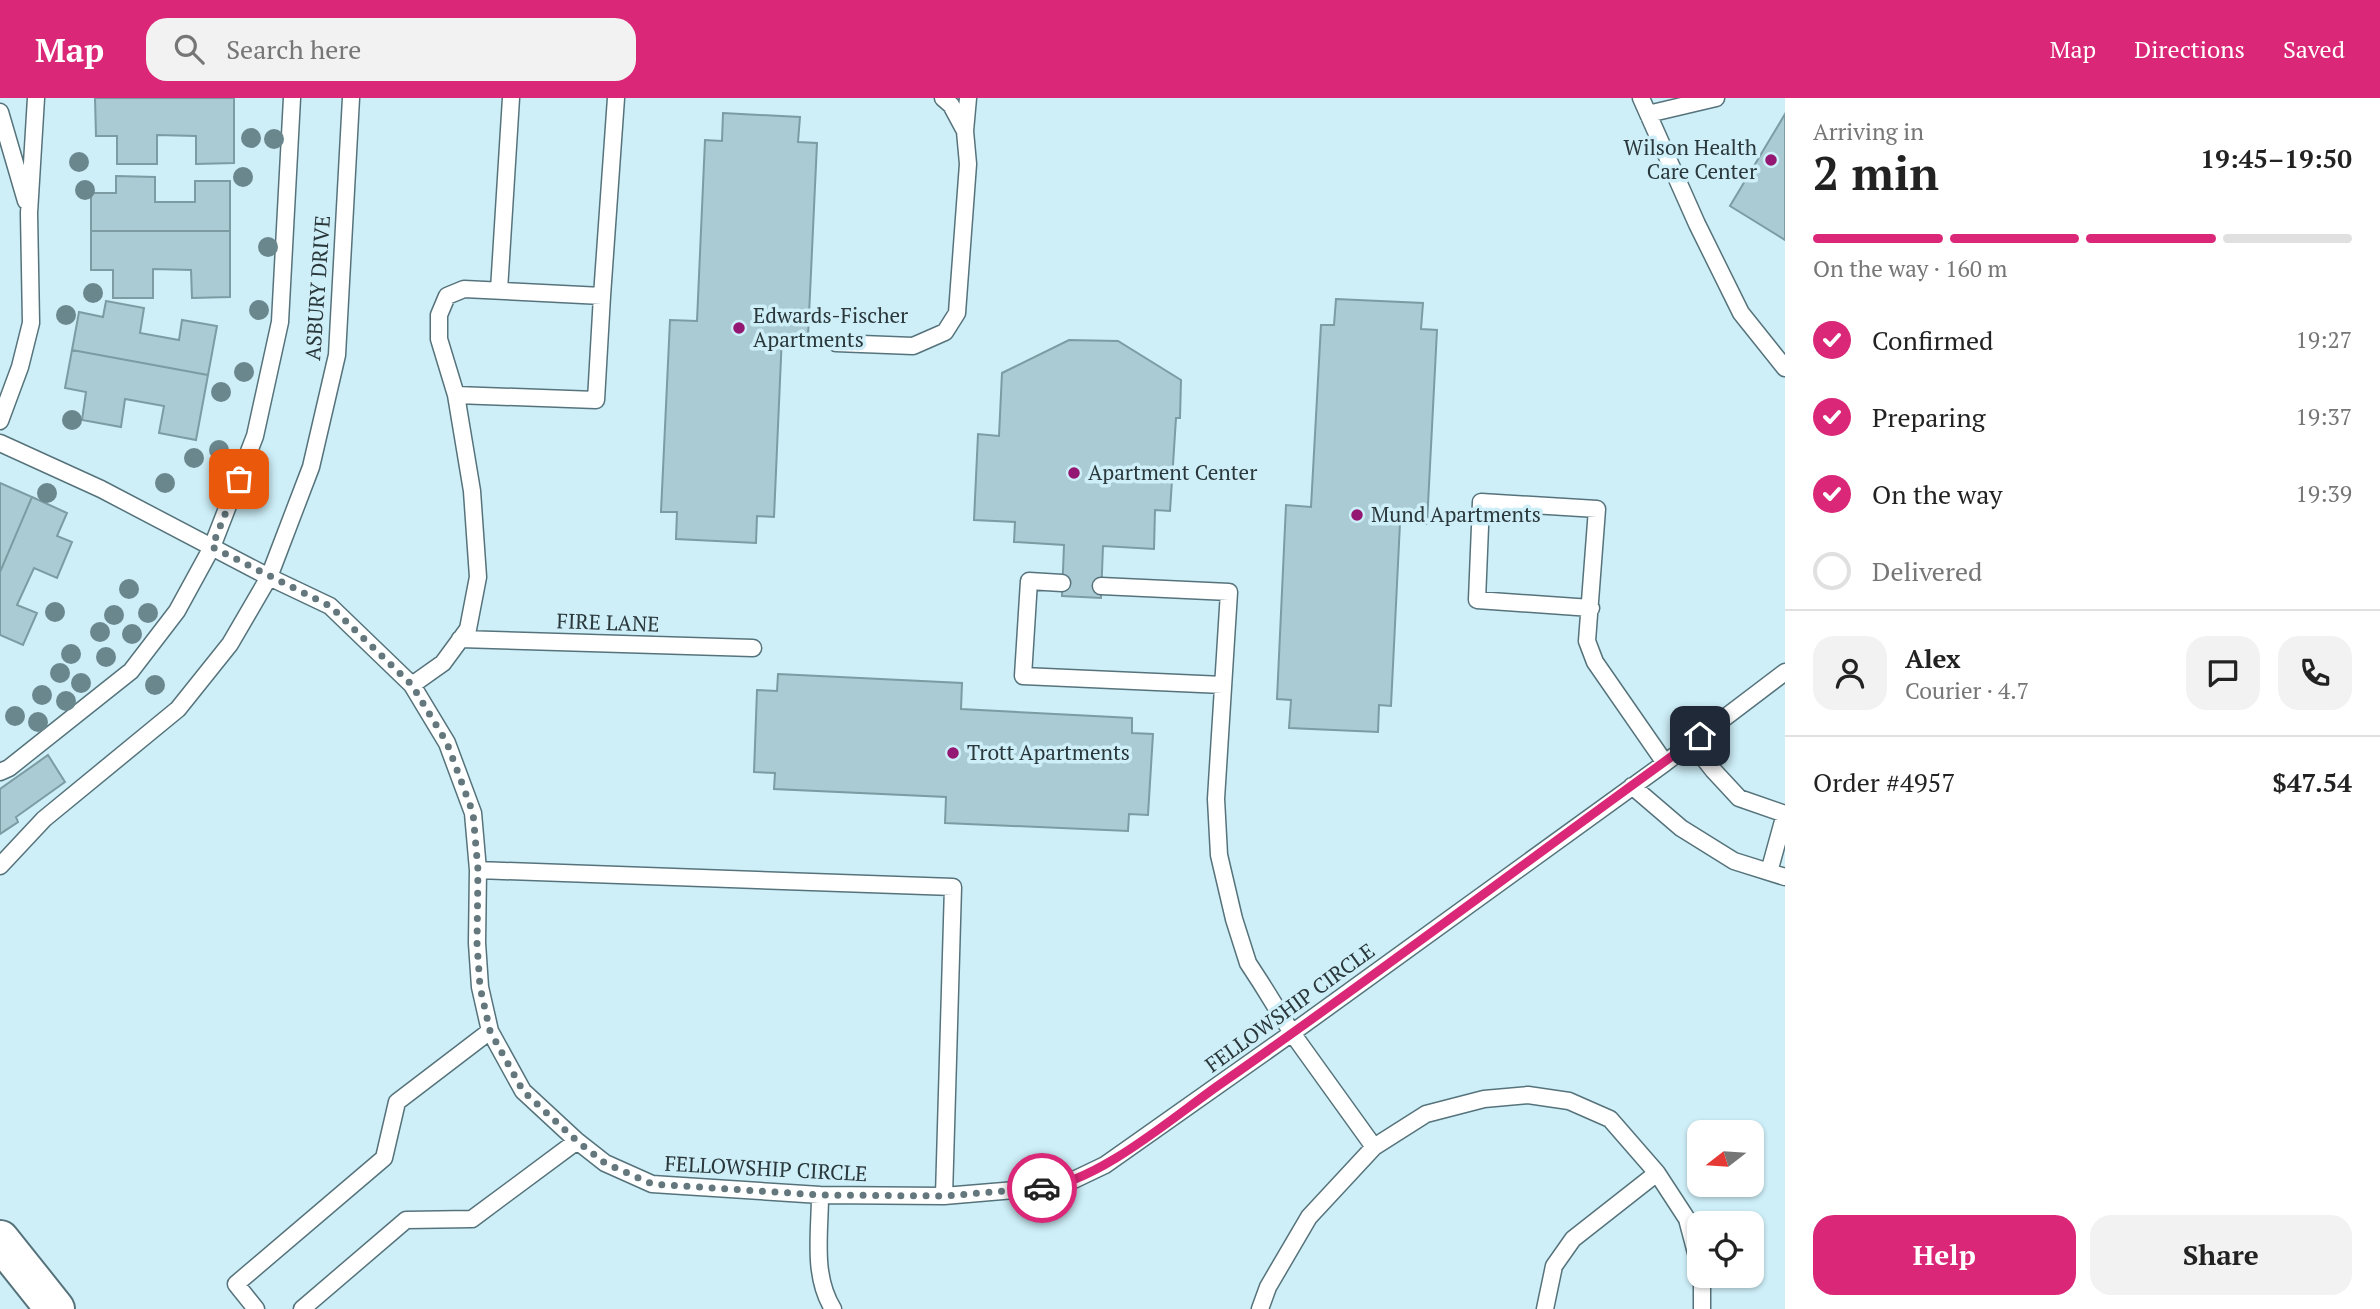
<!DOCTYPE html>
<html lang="en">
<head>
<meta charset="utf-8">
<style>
	:root { --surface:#fff; --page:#f2f2f2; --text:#222; --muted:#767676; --line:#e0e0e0; --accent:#db2777 }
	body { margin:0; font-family:"PT Serif",serif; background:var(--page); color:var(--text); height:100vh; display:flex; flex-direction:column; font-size:26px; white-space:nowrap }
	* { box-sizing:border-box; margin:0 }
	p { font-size:23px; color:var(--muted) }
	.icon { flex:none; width:38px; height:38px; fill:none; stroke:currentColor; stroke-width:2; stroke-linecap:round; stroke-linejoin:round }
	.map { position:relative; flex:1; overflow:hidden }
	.drawer { display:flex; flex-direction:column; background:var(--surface); width:595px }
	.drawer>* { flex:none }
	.needle { width:46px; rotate:253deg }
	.fabs { position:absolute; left:1687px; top:1022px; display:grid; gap:14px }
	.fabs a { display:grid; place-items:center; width:77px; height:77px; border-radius:14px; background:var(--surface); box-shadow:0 2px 5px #0004; font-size:35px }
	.pin { position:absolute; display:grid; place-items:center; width:60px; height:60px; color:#fff; margin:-30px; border-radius:14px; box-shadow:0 4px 10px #0006 }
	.courier { position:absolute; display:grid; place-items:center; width:70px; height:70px; margin:-35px; border:5px solid #db2777; border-radius:50%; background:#fff; color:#222; box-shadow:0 2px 9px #0007 }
	.head em { font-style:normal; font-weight:800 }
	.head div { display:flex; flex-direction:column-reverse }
	.head { display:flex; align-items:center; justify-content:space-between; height:119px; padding:0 28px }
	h1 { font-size:46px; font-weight:800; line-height:52px }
	.bar { display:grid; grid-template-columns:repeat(4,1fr); gap:10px 7px; align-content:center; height:84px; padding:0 28px }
	.bar i { height:9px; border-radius:5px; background:var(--line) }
	.bar .current { background:var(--accent) }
	.bar p { grid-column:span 4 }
	.line { display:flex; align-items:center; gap:18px; padding:0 28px; border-top:2px solid var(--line) }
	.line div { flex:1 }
	.round { display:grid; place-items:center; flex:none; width:74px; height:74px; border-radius:21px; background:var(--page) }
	ol { padding:0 28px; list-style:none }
	li { display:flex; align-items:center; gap:21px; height:77px }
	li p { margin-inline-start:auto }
	li .icon { padding:7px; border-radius:50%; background:var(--accent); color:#fff; stroke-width:4 }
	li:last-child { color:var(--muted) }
	li i { width:38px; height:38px; border:4px solid var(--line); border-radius:50% }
	.button { display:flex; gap:14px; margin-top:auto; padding:14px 28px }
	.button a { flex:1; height:80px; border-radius:21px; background:var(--accent); color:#fff; font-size:28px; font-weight:800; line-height:80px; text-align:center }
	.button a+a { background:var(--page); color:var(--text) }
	header { display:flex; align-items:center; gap:42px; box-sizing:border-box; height:98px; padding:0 35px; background:var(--accent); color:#fff }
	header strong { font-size:33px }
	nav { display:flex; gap:38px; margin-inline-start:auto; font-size:24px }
	.search { width:490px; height:63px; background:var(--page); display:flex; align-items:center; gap:18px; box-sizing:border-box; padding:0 24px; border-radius:21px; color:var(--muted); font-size:26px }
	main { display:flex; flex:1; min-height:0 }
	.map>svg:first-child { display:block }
	.building { fill:#aacbd3; stroke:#7c9ba3; stroke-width:2 }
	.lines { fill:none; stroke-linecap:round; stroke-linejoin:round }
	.service-casing { stroke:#56737b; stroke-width:19 }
	.tertiary-casing { stroke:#56737b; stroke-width:42 }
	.service { stroke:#fff; stroke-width:16 }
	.tertiary { stroke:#fff; stroke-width:38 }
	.tree { fill:#6b878e }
	.done { stroke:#63777d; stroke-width:7; stroke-dasharray:0 12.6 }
	.route { stroke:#db2777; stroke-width:9 }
	.poi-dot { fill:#941873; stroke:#ceeff8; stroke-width:2.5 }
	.labels { text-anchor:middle; stroke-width:7; stroke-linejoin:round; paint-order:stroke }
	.poi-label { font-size:21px; fill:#2a373b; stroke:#ceeff8; text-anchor:start }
	.street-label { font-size:21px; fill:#2a373b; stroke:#ceeff8 }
</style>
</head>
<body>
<header>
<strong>Map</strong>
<div class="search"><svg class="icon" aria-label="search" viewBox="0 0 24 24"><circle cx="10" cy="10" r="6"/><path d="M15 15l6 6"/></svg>Search here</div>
<nav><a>Map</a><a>Directions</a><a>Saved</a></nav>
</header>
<main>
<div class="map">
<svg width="1785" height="1211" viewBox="0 0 1785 1211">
	<rect width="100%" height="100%" fill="#ceeff8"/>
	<path class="building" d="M95,0h139v65l-38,1v-28l-39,-1v29h-40v-28h-21z
		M723,15l77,4 -2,25 19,1 -9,194 -26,-2 -8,182 -17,-1 -1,27 -80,-4 1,-27h-16l9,-192 27,1 8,-181 17,1z
		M1785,16v126l-55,-34z
		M116,78l39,1v25h40v-21h35v50h-139v-38h25z
		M91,133h139v66l-38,1 -1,-28 -38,-1v29h-40v-28h-22z
		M1336,201l87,4 -2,26 16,1 -10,194 -27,-1 -9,183 -12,-1 -1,27 -89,-4 2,-28 -14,-1 9,-194 25,2 10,-182h13z
		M106,203l38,7 -4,25 39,7 3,-20 35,6 -9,49 -136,-25 7,-38 24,5z
		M1069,242l49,1 63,39 -1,38h-4l-6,93 -15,-1 -1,39 -51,-3 -2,52 -39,-2 2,-51 -50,-3 1,-20 -41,-2 4,-86 21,2 3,-63z
		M72,252l136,25 -12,65 -37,-7 5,-27 -39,-7 -4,28 -39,-7 4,-28 -21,-4z
		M0,385l32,14 -32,75z
		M32,399l35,16 -10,23 15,6 -15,36 -23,-10 -17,37 20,8 -14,32 -23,-10v-63z
		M778,576l184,9 -1,26 171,9v15l21,1 -5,81 -19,-1 -1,17 -183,-8 1,-26 -172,-8 1,-16 -21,-1 3,-82 20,1z
		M48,657l17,27 -49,35 2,5 -18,12v-45z"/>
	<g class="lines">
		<g class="service-casing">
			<path id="service" d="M1641,0l56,126 44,89 44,55
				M0,14l26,89
				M1648,16l68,-16
				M965,33l3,-33
				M499,192l12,-192
				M836,245l77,3 32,-14 12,-19 11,-149 -3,-33 -14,-26 -8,-7
				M456,297l140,5 6,-104
				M0,323l20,-54 11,-44 -2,-110 7,-115
				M0,345l101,46 168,88 61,29 82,79 35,58 26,70 5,57 -1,73 3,44 10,44 33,60 54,50 28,22 47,21 168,11 124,1 117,-10 44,-21 187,-132 373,-270 120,-91
				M1062,485l-33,-2 -6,95 200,9
				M1101,488l128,6 -13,207 3,56 15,64 14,44 13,20 31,50 82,114
				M1591,510l-114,-8 4,-98 116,7 -10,132 8,21 70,101
				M460,541l293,9
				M412,587l31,-22 25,-34 10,-52 -6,-86 -16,-96 -17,-56v-24l8,-19 17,-7 138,7 14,-198
				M1691,644l22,28 26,28 46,16
				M0,674l9,-4 122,-97 46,-60 35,-64 43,-111 25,-114 12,-224
				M1632,688l49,42 53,33 51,16
				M0,768l44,-47 134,-110 52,-65 39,-67 42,-110 26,-112 14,-257
				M478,772l475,17 -9,309
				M1769,774l16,-58
				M820,1097c0,38 -8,80 13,114
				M256,1211l-20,-25 148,-126 13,-56 93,-71
				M302,1211l104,-89 66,-1 105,-78
				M1260,1211l8,-22 41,-70 65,-70 52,-33 58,-15 44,-4 41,6 41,18 47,54 30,46 12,45
				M1545,1211l9,-43 19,-27 84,-66
				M1702,1211v-33"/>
		</g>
		<g class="tertiary-casing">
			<path id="tertiary" d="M0,1142l55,69"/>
		</g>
		<use href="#service" class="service"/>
		<use href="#tertiary" class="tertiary"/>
	</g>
	<g class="tree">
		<circle cx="251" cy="40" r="10"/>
		<circle cx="274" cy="41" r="10"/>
		<circle cx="79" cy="64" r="10"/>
		<circle cx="243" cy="79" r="10"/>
		<circle cx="85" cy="92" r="10"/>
		<circle cx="268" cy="149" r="10"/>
		<circle cx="93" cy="195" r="10"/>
		<circle cx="259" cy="212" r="10"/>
		<circle cx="66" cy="217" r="10"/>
		<circle cx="244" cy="274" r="10"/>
		<circle cx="221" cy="294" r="10"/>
		<circle cx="72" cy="322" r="10"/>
		<circle cx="219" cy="352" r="10"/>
		<circle cx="194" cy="360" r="10"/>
		<circle cx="165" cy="385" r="10"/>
		<circle cx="47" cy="395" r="10"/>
		<circle cx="129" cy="491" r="10"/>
		<circle cx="55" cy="514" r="10"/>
		<circle cx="148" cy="515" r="10"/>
		<circle cx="114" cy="517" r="10"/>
		<circle cx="100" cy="534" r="10"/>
		<circle cx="132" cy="536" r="10"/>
		<circle cx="71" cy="556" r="10"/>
		<circle cx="106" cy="559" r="10"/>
		<circle cx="60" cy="575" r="10"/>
		<circle cx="81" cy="585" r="10"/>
		<circle cx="155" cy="587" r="10"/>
		<circle cx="42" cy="597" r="10"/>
		<circle cx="66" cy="603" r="10"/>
		<circle cx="15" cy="618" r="10"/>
		<circle cx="38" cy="624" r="10"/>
	</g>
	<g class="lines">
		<path class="done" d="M239,381l-27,68 118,59 82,79 35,58 26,70 5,57 -1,73 3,44 10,44 33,60 54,50 28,22 47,21 168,11 124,1 98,-8"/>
		<path class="route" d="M1042,1090c56,-6 130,-70 177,-103 162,-113 320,-233 481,-349"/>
	</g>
	<g class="poi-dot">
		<circle cx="1771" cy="62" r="7"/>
		<circle cx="739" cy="230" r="7"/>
		<circle cx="1074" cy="375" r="7"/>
		<circle cx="1357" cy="417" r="7"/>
		<circle cx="953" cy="655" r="7"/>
	</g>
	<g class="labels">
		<g class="poi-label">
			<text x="1757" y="57" text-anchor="end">Wilson Health<tspan x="1757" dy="24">Care Center</tspan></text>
			<text x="753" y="225">Edwards-Fischer<tspan x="753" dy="24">Apartments</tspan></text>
			<text x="1088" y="382">Apartment Center</text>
			<text x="1371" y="424">Mund Apartments</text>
			<text x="967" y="662">Trott Apartments</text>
		</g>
		<g class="street-label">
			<text transform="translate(318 190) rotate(-86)" y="7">ASBURY DRIVE</text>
			<text transform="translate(608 525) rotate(2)" y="7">FIRE LANE</text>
			<text transform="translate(1290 910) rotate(-36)" y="7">FELLOWSHIP CIRCLE</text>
			<text transform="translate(766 1071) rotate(3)" y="7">FELLOWSHIP CIRCLE</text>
		</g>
	</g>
</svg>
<div class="fabs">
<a><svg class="needle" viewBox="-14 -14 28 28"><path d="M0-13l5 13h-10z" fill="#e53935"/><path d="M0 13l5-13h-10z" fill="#767676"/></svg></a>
<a><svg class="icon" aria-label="locate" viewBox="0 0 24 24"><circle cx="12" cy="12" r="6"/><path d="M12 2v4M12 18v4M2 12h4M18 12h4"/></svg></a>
</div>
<div class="pin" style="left:239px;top:381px;background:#ea580c"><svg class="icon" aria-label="bag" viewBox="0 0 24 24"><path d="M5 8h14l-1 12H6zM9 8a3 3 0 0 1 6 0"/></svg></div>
<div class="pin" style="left:1700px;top:638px;background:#1f2937"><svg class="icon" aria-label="home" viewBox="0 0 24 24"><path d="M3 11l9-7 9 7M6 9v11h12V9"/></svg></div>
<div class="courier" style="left:1042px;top:1090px"><svg class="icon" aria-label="car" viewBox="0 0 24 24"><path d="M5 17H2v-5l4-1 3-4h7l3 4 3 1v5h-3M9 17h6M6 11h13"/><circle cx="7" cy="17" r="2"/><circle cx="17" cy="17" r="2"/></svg></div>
</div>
<section class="drawer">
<div class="head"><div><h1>2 min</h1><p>Arriving in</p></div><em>19:45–19:50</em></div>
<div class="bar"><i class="current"></i><i class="current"></i><i class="current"></i><i></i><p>On the way · 160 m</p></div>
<ol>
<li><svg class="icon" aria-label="check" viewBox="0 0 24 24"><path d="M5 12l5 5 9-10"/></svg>Confirmed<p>19:27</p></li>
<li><svg class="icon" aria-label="check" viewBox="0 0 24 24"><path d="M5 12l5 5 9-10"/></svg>Preparing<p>19:37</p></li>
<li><svg class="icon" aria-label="check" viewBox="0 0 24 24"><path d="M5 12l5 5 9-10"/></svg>On the way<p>19:39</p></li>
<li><i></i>Delivered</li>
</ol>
<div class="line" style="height:126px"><a class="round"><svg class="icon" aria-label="person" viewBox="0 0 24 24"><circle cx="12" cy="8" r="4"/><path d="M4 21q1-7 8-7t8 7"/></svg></a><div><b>Alex</b><p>Courier · 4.7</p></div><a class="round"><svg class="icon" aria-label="chat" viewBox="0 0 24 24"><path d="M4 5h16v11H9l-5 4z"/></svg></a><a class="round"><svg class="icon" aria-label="phone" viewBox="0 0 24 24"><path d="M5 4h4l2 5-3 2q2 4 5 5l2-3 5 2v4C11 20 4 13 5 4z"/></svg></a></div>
<div class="line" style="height:91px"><div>Order #4957</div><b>$47.54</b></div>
<div class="button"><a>Help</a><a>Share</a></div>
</section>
</main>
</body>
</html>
